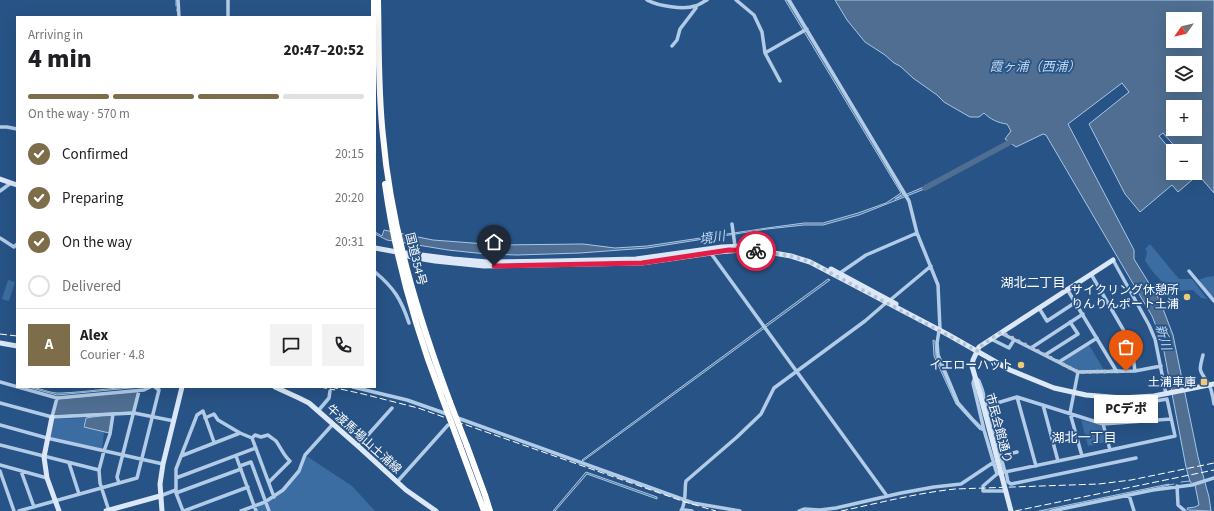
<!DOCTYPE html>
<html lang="en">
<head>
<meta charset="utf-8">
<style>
	:root { --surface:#fff; --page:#f2f2f2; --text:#202124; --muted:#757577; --line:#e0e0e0; --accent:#7e6d4a }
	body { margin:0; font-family:"Source Sans 3","Noto Sans JP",sans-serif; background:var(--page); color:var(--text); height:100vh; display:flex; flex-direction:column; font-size:15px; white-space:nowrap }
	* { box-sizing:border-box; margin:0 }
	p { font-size:13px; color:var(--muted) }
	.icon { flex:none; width:22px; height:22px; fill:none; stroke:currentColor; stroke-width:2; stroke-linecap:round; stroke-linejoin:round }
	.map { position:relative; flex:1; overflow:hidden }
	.side { position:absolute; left:16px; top:16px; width:360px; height:372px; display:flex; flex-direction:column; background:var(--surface); border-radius:0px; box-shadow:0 4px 16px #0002 }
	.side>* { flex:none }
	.needle { width:26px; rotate:236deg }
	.tools { position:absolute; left:1166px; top:12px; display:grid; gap:8px }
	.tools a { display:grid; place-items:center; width:36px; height:36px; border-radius:0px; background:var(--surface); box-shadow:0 4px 16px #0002; font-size:20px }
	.pin { position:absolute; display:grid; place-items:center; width:34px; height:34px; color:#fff; margin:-41px -17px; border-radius:50% 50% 50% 0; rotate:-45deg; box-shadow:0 0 4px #0007 }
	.pin .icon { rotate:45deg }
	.courier { position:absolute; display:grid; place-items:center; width:40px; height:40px; margin:-20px; border:3px solid #e11d48; border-radius:50%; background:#fff; color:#222; box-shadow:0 1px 5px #0007 }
	.bubble { position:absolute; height:28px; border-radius:0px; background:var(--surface); box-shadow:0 4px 16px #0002; font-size:13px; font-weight:800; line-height:28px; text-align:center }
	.head em { font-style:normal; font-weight:800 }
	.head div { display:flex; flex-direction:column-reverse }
	.head { display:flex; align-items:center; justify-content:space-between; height:68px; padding:0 12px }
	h1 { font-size:26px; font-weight:800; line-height:30px }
	.bar { display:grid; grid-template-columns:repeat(4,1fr); gap:6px 4px; align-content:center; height:48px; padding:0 12px }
	.bar i { height:5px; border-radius:3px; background:var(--line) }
	.bar .on { background:var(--accent) }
	.bar p { grid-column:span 4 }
	.line { display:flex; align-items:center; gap:10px; padding:0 12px; border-top:1px solid var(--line) }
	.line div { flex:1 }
	.round { display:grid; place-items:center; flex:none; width:42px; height:42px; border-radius:0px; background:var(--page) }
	ol { padding:0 12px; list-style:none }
	li { display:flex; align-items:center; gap:12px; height:44px }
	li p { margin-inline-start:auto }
	li .icon { padding:4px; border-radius:50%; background:var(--accent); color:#fff; stroke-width:4 }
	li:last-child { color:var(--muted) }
	li i { width:22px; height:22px; border:2px solid var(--line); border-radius:50% }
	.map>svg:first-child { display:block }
	.green { fill:#3c6da2 }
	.water { fill:#4f6e91; stroke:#a7c7e8; fill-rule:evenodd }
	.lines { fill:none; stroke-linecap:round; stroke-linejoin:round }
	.stream { stroke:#a7c7e8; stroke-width:1 }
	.river { stroke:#4f6e91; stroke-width:5.5 }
	.street { stroke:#b2cce8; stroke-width:3.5 }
	.secondary { stroke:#dce8f7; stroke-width:5 }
	.highway { stroke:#fff; stroke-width:6 }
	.rail { stroke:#fff; stroke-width:1; stroke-dasharray:7 3; stroke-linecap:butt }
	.secondary-bridge { stroke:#dce8f7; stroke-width:5 }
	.highway-bridge { stroke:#fff; stroke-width:6 }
	.done { stroke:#b3c3d5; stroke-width:4; stroke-dasharray:0 7.2 }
	.route { stroke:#e11d48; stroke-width:5 }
	.poi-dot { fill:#f0ca78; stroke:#275386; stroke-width:1.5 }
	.labels { text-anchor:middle; stroke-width:3.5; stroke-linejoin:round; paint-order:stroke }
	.street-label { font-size:12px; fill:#fff; stroke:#275386 }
	.poi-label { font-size:12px; fill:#fff; stroke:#275386; text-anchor:end }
	.water-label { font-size:13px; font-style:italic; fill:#bed6ef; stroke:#275386 }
	.neighbourhood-label { font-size:13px; fill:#fff; stroke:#275386 }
</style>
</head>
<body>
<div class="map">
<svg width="1214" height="511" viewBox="0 0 1214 511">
	<rect width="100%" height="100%" fill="#275386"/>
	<path class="green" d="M1150,244l29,35h13l15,20 -6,-1 -8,-8 -18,1 1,10 -7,-1 -5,-16 -11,-12 -8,-11 2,-9 -2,-3z
		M1214,276v20l-2,2 -14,-18 9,-3z
		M8,280l7,2 -6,19 -7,-2z
		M1089,345l15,25 -26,1 -15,-8 1,-2z
		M85,418l-2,9 21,5 -2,17 -52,-12 4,-18z
		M1081,420l20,5 5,17 -18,4z
		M305,455l47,31 23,25h-119l-2,-5 20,-9 20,-19z"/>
	<path class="water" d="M785,0h2l83,137 33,57 -8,5 36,-15 1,2 -73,29 -36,10h-19l-37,4 -120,19 -67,5 -63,2 -31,-1 -38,-4 -61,-10 -12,-6v-2l7,4 2,-6 49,10 66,5 84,-1 32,4 32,-2 120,-18 37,-5h19l35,-10 28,-10 15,-10z
		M835,0h379v193l-19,-22v-20h-16l-16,-18 -4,3 14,17v20h14l5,7 -14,12 -6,-7 -32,27 -15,-18 -36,-70 40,-32 -7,-9 -54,41 66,126v9l26,42 13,34 25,122 11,40 2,14 -23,-1 -1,-2 8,-1 4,-2 -4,-20 -5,-3 -4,-15 -24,-126 -10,-25 -106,-181 -3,-1 -27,13 -11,-8 6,-8 -4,-7c-9,-1 -17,-5 -23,-11l-5,4h-9l-7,-4 -19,-11 -7,-7 -24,-17 -13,-12 -6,-3 -9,-8 -20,-13 -18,-22zM1173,19h22v22h-22zM1173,63h22v22h-22zM1173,107h22v22h-22z
		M828,279l2,1 -247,181 -1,-1z
		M933,340l2,1 1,15 21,48 24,24 -1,2 -24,-26 -22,-48z
		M28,387c11,0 22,7 33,6 27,-1 53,-6 80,-6l-84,8z
		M138,391l-5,21 -80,4 4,-17z
		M113,414l-4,19 -25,-6 2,-9z
		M586,472l71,25v2l-70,-25 -32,37h-2z
		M1169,484v1l-16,4 -105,22h-9z"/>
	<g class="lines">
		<path class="stream" d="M176,0v6
			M177,9v2
			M1181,482l9,-1
			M1169,485l5,-1"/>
		<path class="river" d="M925,188l91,-49"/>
		<path class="street" d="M178,0l1,17
			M647,0c11,6 37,10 48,6 4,-1 8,-4 12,-6
			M736,0l18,15 8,17 3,21 15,28
			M789,0l120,201 8,32 21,52 2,44
			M228,17v-17
			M672,46l5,-6 3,-11 16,-21v-2
			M765,53l42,-24
			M0,127h7l10,2
			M0,191l11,-8
			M732,224l3,22
			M0,238l14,9 3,-3
			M710,252l177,244
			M1113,260l36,65 6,14 11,55
			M1189,271l25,30
			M375,272c19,16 26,27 34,51
			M840,273l26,-18 51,-22
			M1091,274l40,69 4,28
			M1067,289l50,83
			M889,301l42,-35
			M1039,308l8,13 29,-19
			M939,331l-2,12 1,12 20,48 14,16 10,10 2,1
			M1001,333l77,39 57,-1 26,-5
			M991,339l18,9 5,-8
			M1031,348l52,-34
			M1045,355l33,-21 -8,-12
			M1203,355c-5,19 -3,14 6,30 3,5 4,13 5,19
			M1059,362l38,-24
			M1078,372l-8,41 12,43 93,-20 -8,-37 -17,3 -14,1 -5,-5
			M975,377l4,4 3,8 23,83 -8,2 -13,-44 -11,-47z
			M0,382l57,16 87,-8 6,-3
			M353,387l54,13 40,14
			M1017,397l19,69
			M0,403l52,14 82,-4 40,8
			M1043,405l15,56
			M987,406l30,-9 86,27 68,-5
			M318,411l11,-13 1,-7
			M52,417l5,-19
			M455,417l238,86 47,8
			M205,418l9,-4 4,6 22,13
			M1103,424l7,26
			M0,425l47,13 116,26
			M252,438l3,-3 6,2 7,-2c3,3 6,4 8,6 5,7 8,15 14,20l-21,21
			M0,445l99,25
			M358,446l34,-38
			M181,456l59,-23 12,5 22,59
			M236,456l20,55
			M1000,456l17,-4
			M69,463l10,31
			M0,465l47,13
			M240,466l11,-4 18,49
			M0,471l14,40
			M21,471l13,36
			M1005,472l77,-16
			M1006,472l2,10 3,2 125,-26
			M176,478l80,-30
			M397,482l51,-57
			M119,483l-2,-6 22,-86
			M983,486l14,-12
			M1177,486l1,19 7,6
			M983,489v2h20
			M176,493l65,-24
			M1129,495l5,16
			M160,496l16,-6
			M685,510l7,1
			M19,511l118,-33 22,-88 -4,-3
			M109,511l-9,-28 -1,-13 5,-19 6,-17 3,-20
			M183,511l-7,-18v-24l21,-54 6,-4 11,31
			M184,511l64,-24
			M241,511l24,-9 18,-12 16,-19 6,-16 28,-31
			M681,511c6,-10 3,-20 5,-30l51,-44 24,-23 13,-26 91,-67 22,-19
			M799,511l5,-2 16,1 16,-2 65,-15 33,-6 27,-3 33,-22
			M1052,511l101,-21 39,-5 22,-7"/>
		<path class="secondary" d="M0,179l17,6
			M375,248l22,4 14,5 24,4 49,5 158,-3 76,-11 24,-2 26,2 23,4 19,6 137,72 63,36 44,18 32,7 36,3 32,-2 60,-12
			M406,253l47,6 34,3 69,-1 80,-2 86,-12 22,-1 26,3
			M831,269l65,35
			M0,343l17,3
			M275,387l24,11 10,5 49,43 48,44 30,21
			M980,394l-8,-28 1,-6 6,-13 134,-87
			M52,417l-8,40 3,21 12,33
			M106,511l54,-15
			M162,511l-2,-27 3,-20 19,-77"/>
		<path class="highway" d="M374,0v17
			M378,0c1,45 0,91 5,136 8,92 35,180 67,266
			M385,184c10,72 30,143 56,211
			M460,446l24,65
			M467,446l18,49 5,16"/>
		<path class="rail" d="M0,334l17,2
			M320,387l15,3
			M331,387l32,7 55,14 267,94 31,9
			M841,511c38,-8 76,-18 114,-22l144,-5 32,-4 83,-17
			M1015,511l199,-41"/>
		<path class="secondary-bridge" d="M980,394l31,117"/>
		<path class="highway-bridge" d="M441,395l19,51
			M450,402l17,44"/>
	</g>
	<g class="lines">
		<path class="done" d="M756,251l35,5 19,6 167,89 4,-5 20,-14 77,40 48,-1"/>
		<path class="route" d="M494,266l148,-3 87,-13 27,1"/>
	</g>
	<g class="poi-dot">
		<circle cx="1187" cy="297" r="4"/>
		<circle cx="1021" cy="365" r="4"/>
		<rect x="1200" y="378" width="8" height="8" rx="2"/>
	</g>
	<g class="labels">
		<g class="street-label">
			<text transform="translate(416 259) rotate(76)" y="4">国道354号</text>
			<text transform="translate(999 428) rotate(75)" y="4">市民会館通り</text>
			<text transform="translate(364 439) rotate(42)" y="4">牛渡馬場山土浦線</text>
		</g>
		<g class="poi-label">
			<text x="1179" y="294">サイクリング休憩所<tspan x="1179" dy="14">りんりんポート土浦</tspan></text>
			<text x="1013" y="369">イエローハット</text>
			<text x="1196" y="386">土浦車庫</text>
		</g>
		<g class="water-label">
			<text x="1035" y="71">霞ヶ浦（西浦）</text>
			<text transform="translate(712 237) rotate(-9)" y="5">境川</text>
			<text transform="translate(1164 337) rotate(75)" y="5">新川</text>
		</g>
		<g class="neighbourhood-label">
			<text x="1033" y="287">湖北二丁目</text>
			<text x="1084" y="442">湖北一丁目</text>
		</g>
	</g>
</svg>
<div class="tools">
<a><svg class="needle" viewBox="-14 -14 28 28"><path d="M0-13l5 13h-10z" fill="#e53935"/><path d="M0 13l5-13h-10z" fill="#757577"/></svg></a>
<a><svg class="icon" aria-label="layers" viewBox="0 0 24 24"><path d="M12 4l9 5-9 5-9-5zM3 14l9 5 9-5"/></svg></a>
<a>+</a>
<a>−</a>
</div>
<div class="pin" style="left:1126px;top:371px;background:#ea580c"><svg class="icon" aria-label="bag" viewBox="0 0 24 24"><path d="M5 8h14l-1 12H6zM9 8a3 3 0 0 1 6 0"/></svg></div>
<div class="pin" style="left:494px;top:266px;background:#1f2937"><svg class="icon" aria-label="home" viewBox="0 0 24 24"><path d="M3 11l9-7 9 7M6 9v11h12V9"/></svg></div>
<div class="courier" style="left:756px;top:251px"><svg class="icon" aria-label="bike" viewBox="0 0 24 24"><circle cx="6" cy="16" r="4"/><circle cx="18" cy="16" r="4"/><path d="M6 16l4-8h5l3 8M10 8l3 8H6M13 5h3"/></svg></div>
<div class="bubble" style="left:1094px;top:395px;width:64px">PCデポ</div>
<section class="side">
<div class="head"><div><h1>4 min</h1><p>Arriving in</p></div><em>20:47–20:52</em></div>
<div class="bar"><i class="on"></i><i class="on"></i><i class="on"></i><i></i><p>On the way · 570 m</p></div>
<ol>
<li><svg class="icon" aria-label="check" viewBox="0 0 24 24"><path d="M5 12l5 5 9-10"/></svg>Confirmed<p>20:15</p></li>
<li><svg class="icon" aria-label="check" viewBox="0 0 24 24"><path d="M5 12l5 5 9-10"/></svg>Preparing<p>20:20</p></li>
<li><svg class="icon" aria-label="check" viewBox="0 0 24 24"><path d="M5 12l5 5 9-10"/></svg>On the way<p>20:31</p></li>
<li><i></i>Delivered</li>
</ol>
<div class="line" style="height:72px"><b class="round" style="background:var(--accent);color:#fff">A</b><div><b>Alex</b><p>Courier · 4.8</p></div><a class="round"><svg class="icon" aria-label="chat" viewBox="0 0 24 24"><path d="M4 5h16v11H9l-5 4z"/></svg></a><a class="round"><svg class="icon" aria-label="phone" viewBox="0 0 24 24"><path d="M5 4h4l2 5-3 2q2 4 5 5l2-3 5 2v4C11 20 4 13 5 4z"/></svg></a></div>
</section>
</div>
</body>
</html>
